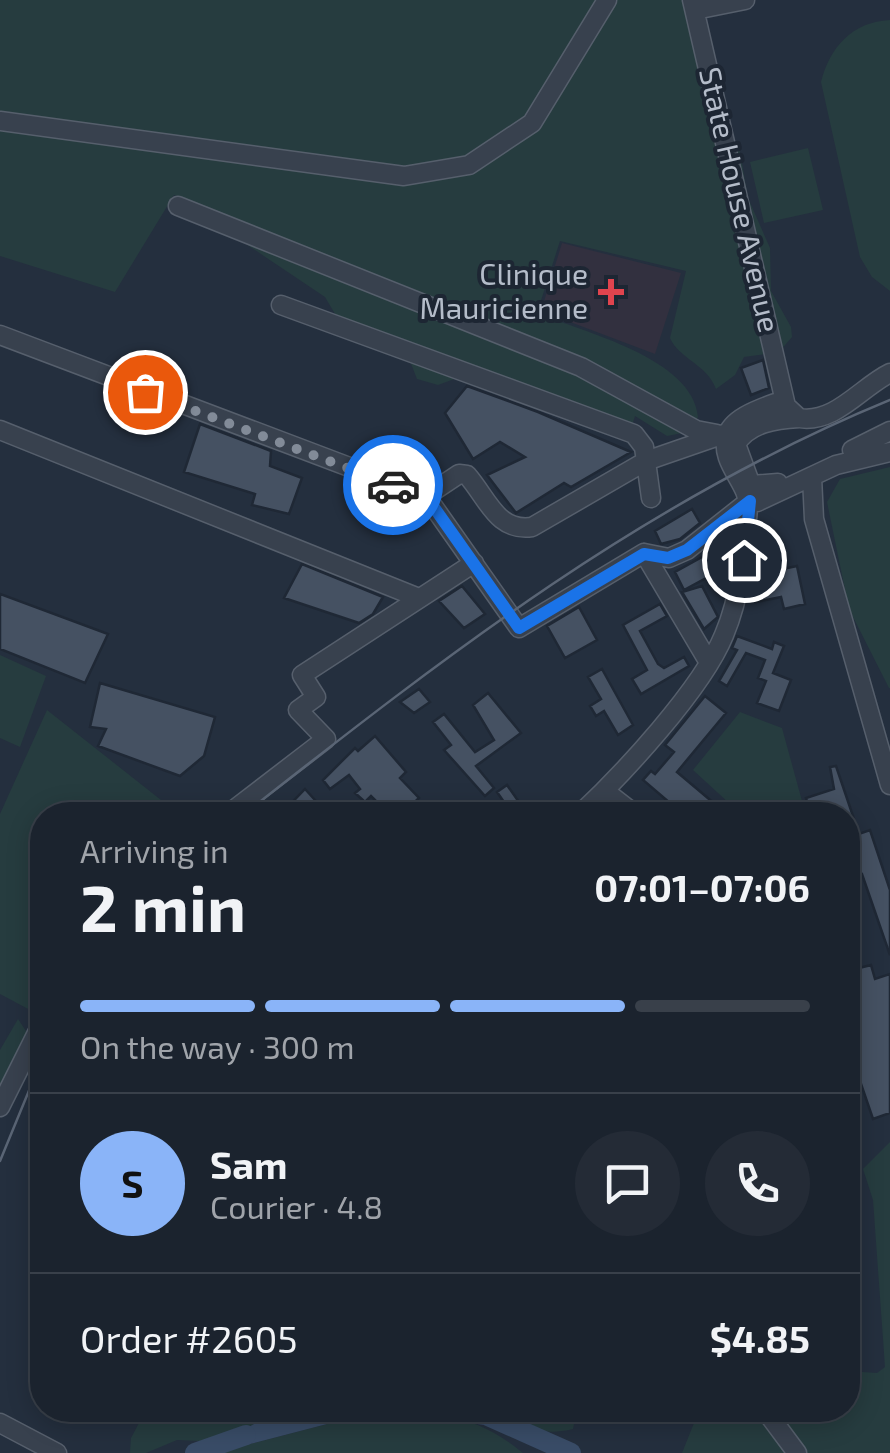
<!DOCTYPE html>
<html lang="en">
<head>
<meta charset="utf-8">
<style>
	:root { --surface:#1b232e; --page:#242b36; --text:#f1f3f6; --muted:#a0a4aa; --line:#39404a; --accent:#8ab4f8 }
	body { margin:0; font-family:"Exo 2",sans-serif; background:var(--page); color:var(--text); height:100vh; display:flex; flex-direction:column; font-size:38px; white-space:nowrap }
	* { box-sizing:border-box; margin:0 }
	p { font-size:32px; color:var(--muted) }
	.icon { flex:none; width:55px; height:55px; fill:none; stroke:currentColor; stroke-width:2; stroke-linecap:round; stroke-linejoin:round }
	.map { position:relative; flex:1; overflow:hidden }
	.drawer { position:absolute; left:30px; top:802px; width:830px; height:620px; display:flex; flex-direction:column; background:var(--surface); border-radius:40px; box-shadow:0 5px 25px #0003,0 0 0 2px var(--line) }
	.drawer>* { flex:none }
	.pin { position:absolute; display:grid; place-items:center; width:85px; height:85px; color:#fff; margin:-42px; border:5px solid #fff; border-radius:50%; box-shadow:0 2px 10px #0007 }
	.courier { position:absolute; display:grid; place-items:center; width:100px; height:100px; margin:-50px; border:8px solid #1a73e8; border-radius:50%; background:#fff; color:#222; box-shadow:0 2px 12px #0007 }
	.overview em { font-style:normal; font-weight:700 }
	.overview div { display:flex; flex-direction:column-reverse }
	.overview { display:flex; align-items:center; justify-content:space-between; height:170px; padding:0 50px }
	h1 { font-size:65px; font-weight:700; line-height:75px }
	.bar { display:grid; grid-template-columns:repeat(4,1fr); gap:15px 10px; align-content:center; height:120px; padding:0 50px }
	.bar i { height:12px; border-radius:8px; background:var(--line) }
	.bar .on { background:var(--accent) }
	.bar p { grid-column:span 4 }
	.line { display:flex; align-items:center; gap:25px; padding:0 50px; border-top:2px solid var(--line) }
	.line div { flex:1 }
	.round { display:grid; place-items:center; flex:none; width:105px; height:105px; border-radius:52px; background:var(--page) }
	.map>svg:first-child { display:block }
	.medical { fill:#32303f }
	.green { fill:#263c3f }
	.water { fill:#394c67 }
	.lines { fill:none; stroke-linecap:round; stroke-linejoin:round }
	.river { stroke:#394c67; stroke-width:20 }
	.building { fill:#455162; stroke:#1f2835; stroke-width:2.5 }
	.minor-casing { stroke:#565f6c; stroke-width:21 }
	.minor { stroke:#38414e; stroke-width:18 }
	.tram { stroke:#5a6575; stroke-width:2.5 }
	.done { stroke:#828b98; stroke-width:10; stroke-dasharray:0 18 }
	.route { stroke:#1a73e8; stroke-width:12 }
	.health-dot { fill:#e0444e; stroke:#1d2633; stroke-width:4 }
	.labels { text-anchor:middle; stroke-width:8; stroke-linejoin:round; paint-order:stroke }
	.street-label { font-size:30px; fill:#b4bcc9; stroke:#1d2633 }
	.poi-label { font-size:30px; fill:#b4bcc9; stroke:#1d2633; text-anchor:end }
</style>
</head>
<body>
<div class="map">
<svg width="890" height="1453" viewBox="0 0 890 1453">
	<rect width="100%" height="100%" fill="#242f3e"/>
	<path class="medical" d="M562,243l119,30 -26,81 -114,-43z"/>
	<path class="green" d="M0,0h687l23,127 22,11 8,14 8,46 22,50 1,43 20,36 1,10 -13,15 -35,5 -9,18 -19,14c-9,-25 -37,-30 -46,-51l16,-67 -126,-30 -23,72c46,19 156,45 161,104l-11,15 -20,4 -32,-20 -3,9 -175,-47 -19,7 -21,-6 -7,-18 -69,-37 -16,-27 -79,-53 -31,-32 -41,-17 -59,97 -115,-36z
		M890,20v271l-18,-14 -12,-20 -39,-175c9,-35 31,-60 69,-62z
		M808,148l15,62 -59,13 -14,-61z
		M890,467v221h-1l-40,-79 -22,-107 13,-23z
		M0,655l46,21 -26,71 -20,-9z
		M47,710l133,105h-138v184l-10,12 -32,-17v-180z
		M740,712l42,16 23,84 -4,3h-59l-49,-45z
		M18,1019l10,15 -28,52v-36z
		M890,1142v311h-208l12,-30 -8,-13h162v-39l29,2 8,-6 -12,-167 -10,-31z
		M146,1410h173l-15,11 -50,3 -33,18 -44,-2 -31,13h-16l1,-15z
		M465,1410h112l-4,19c-44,11 -64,-15 -108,-19z
		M377,1411c64,6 93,-1 146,42h-308z"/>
	<path class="water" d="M319,1410h137l2,5 -81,-4 -131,34 -25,-3 33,-18 50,-3z"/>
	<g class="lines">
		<path class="river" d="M449,1410l37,5 85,38
			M195,1453l51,-18"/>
	</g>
	<path class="building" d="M763,360l6,28 -18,7 -10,-27z
		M467,386l71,26 93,40 -60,35 -7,-4 -48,30 -29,-38 38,-18 -25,-15 -27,17 -28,-46z
		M200,424l71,27 -1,15 32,12 -13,36 -37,-9 3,-11 -71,-22z
		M692,509l8,14 -20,16 -19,5 -6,-13z
		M731,541l-1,24 -46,25 -9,-18z
		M302,564l81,33 -10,17 -14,9 -75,-25z
		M797,566l8,38 -21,5 -3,-12 -25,5 -3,-27z
		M462,586l23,28 -21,14 -25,-27z
		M702,586l16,31 -14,12 -22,-37z
		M0,594l108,40 -23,49 -85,-34z
		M660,604l7,12 -27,15 18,33 6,4 20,-11 5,9 -48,28 -9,-15 15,-9 -24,-45z
		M579,607l18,33 -32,18 -18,-32z
		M737,636l35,13 2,-7 10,4 -11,27 18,7 -12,31 -22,-8 9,-22 -8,-3 7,-18 -19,-7 -19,33 -8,-5 18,-31 -5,-2z
		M602,669l31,56 -15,10 -14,-24 -8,5 -6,-10 11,-7 -13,-22z
		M100,683l115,34 -11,39 -24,20 -82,-30 8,-17 -16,-2z
		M419,689l11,13 -16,11 -14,-11z
		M488,693l33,40 -45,33 18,22 -9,8 -41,-46 7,-5 -18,-23 11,-8 31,38 19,-12 -21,-35z
		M705,696l21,17 -49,59 51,43h-44l-41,-35 8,-9 4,3 19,-22 -9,-7z
		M375,736l31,36 -6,6 19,20 -18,17h-11l-19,-19 -6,6 -10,-9 5,-4 -11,-14 -19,14 -7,-9 32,-32 3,3z
		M836,766l23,68 11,-4 20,60v65l-28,-81 -14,5v-64h-37l-5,-17 28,-9 -4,-22z
		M507,785l21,30h-15l-16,-23z
		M305,789l19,21 -6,5h-38z
		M871,965l4,14 15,-5v139l-17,6 -25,-73v-58l12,-4 -5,-15z"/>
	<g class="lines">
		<g class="minor-casing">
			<path id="minor" d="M692,0l94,406 13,12c36,6 62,-31 91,-45
				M695,10l50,-10
				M0,121l404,55 65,-11 63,-42 75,-123
				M178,206l403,161 115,63 21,4
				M281,305l353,129 10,13 7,51
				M0,335l426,161 33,-22 8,1c21,24 30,57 65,52l114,-66 81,-28
				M0,430l419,168
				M852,450l38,-19
				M812,477l2,42 76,266
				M778,483l-27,2 -15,-41c13,-21 40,-25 63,-26
				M426,496l93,132 125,-75 25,5 18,-8 62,-49 8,1 79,-37 54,-13
				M644,553l64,108
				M605,791l31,24
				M227,815l99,-76 -28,-29 18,-13 -14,-22 172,-112
				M579,815c43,-40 123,-126 145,-180 17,-40 21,-85 24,-128 2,-23 -29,-44 -21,-71 5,-20 39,-29 56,-36
				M0,1107l42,-84
				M765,1410l32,43
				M0,1423l57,30"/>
		</g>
		<use href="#minor" class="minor"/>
		<path class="tram" d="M243,815c206,-162 403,-315 647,-415
			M0,1161l42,-102"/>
	</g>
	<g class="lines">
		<path class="done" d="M145,392l248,93"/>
		<path class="route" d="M393,485l33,11 93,132 125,-74 24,4 19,-8 63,-49 -6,59"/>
	</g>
	<path class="health-dot" d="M606 277h10v10h10v10h-10v10h-10v-10h-10v-10h10z"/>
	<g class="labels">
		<g class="street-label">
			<text transform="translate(739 200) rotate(77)" y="10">State House Avenue</text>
		</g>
		<g class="poi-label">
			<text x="588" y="285">Clinique<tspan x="588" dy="34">Mauricienne</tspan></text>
		</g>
	</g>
</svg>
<div class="pin" style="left:145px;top:392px;background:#ea580c"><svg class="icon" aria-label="bag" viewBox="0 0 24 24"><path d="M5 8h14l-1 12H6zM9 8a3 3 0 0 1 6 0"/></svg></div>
<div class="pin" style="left:744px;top:560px;background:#1f2937"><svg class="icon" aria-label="home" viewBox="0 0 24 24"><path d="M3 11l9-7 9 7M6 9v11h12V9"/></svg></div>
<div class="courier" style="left:393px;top:485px"><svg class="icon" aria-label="car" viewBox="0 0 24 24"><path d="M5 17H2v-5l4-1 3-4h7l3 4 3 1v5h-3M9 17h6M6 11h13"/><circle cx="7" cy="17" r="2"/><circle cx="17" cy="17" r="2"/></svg></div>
<section class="drawer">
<div class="overview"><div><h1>2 min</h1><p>Arriving in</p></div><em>07:01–07:06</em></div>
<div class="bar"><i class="on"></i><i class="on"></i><i class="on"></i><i></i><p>On the way · 300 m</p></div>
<div class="line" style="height:180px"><b class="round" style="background:var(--accent);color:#111">S</b><div><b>Sam</b><p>Courier · 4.8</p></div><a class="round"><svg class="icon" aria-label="chat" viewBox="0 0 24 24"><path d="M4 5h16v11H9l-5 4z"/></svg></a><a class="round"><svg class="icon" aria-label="phone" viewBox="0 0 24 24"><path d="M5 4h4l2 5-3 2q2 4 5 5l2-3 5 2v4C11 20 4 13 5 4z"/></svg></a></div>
<div class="line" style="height:130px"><div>Order #2605</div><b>$4.85</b></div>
</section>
</div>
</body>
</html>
